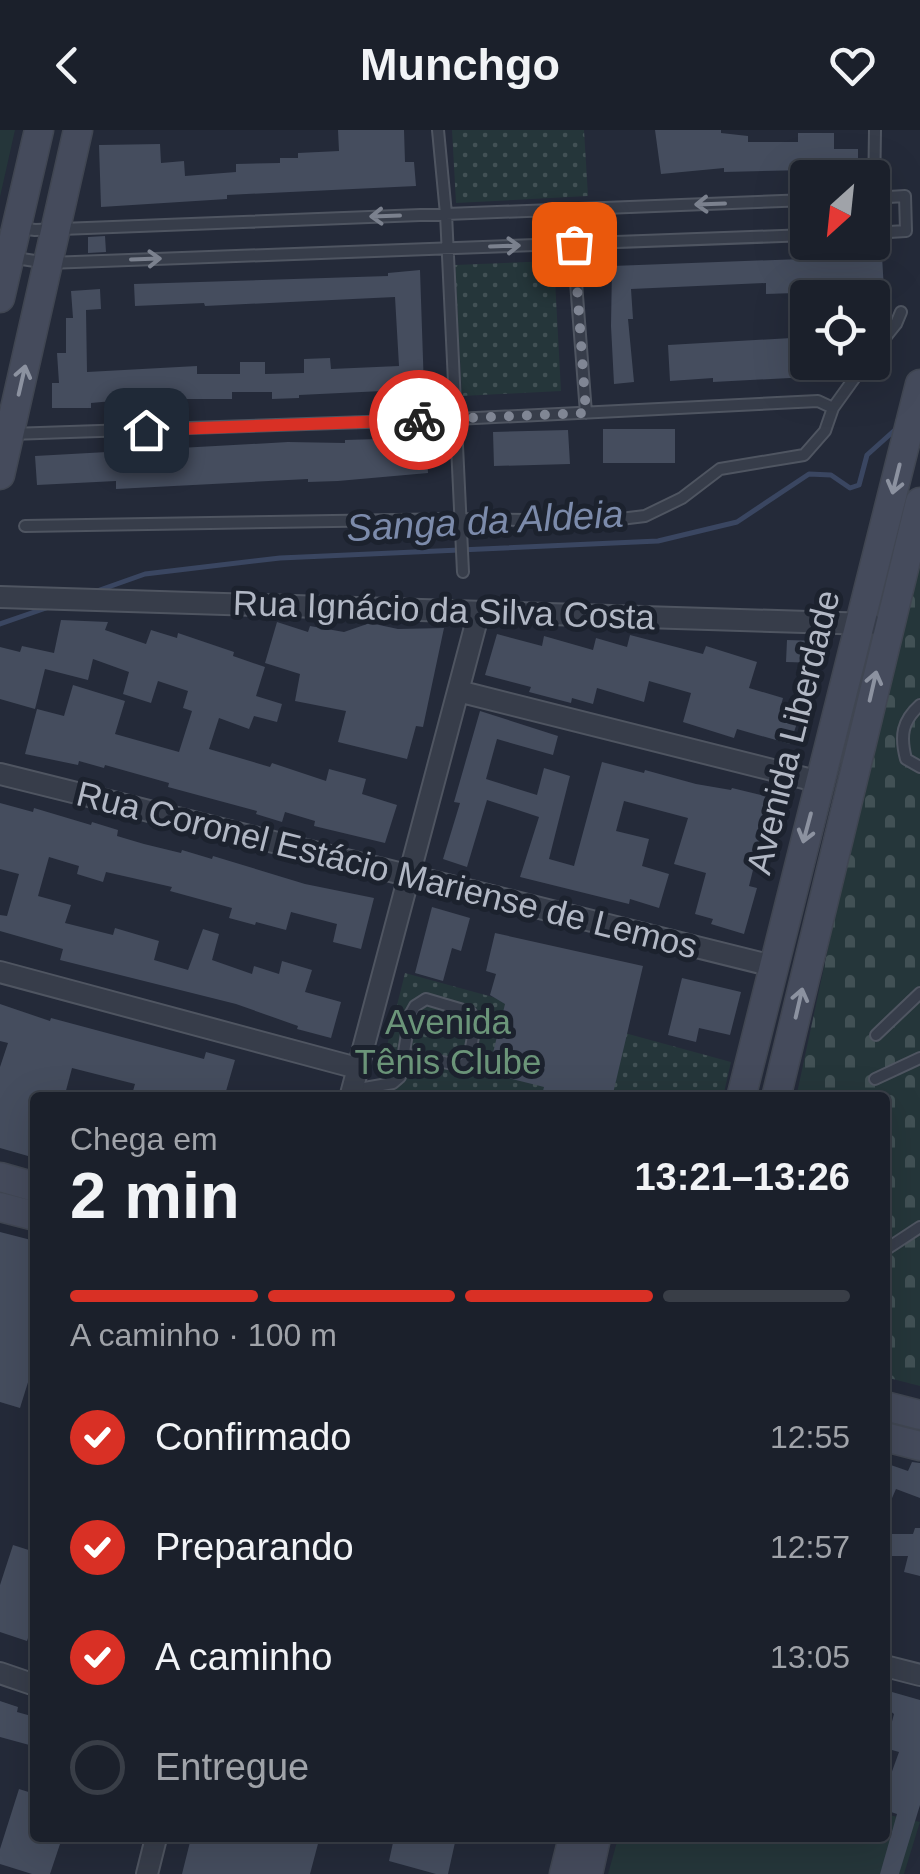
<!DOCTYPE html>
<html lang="pt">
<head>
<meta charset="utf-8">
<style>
	:root { --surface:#1b202b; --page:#282d37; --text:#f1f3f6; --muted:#a0a3a9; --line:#393e47; --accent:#d93025 }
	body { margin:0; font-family:Helvetica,sans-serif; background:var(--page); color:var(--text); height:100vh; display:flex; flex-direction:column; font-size:38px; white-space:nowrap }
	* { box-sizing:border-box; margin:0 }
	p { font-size:32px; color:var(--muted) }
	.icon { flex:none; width:55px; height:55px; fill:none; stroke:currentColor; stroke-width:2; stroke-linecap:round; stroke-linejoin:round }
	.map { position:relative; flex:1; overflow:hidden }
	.side { position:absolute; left:30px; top:962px; width:860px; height:750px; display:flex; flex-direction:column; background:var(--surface); border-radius:10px; box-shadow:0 10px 40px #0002,0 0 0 2px var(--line) }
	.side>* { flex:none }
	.needle { width:65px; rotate:207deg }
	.buttons { position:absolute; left:790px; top:30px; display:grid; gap:20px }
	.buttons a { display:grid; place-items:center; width:100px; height:100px; border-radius:10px; background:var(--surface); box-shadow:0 10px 40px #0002,0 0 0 2px var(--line); font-size:50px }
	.pin { position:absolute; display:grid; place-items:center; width:85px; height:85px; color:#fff; margin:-42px; border-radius:20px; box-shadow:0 5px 15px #0006 }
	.courier { position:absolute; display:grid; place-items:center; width:100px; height:100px; margin:-50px; border:8px solid #d93025; border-radius:50%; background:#fff; color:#222; box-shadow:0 2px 12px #0007 }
	.head em { font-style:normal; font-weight:800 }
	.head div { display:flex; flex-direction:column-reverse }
	.head { display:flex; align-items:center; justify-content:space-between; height:170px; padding:0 40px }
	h1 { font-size:65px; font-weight:800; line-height:75px }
	.bar { display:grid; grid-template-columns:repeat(4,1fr); gap:15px 10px; align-content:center; height:120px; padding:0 40px }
	.bar i { height:12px; border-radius:8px; background:var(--line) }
	.bar .on { background:var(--accent) }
	.bar p { grid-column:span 4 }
	ol { padding:0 40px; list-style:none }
	li { display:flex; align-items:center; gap:30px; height:110px }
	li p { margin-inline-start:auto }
	li .icon { padding:10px; border-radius:50%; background:var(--accent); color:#fff; stroke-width:4 }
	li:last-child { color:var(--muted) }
	li i { width:55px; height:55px; border:5px solid var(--line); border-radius:50% }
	header { display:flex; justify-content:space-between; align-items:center; height:130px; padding:0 40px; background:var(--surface); font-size:45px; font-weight:800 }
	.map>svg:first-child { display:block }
	.green { fill:#25363a }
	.cemetery { fill:url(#cemetery-stones) }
	.park { fill:url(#park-dots) }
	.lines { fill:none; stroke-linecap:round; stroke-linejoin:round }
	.stream { stroke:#3a4661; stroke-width:5 }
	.building { fill:#454d5e }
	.lane-casing { stroke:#4f5561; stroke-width:14 }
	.street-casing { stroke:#4f5561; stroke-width:24 }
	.secondary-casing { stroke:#404652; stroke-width:31 }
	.lane { stroke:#373d4a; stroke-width:10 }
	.street { stroke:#373d4a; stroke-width:20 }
	.secondary { stroke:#454b5c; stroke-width:28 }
	.oneway { stroke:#7b818e }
	.oneway2 { stroke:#8c92a0 }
	.done { stroke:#808694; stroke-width:10; stroke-dasharray:0 18 }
	.route { stroke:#d93025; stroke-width:12 }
	.labels { text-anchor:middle; stroke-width:10; stroke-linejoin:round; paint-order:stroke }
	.street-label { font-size:35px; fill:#b2b8c5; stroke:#1c222e }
	.park-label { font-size:35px; fill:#6b9579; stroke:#1c222e }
	.water-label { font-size:38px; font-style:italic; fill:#7c8bab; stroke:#1c222e }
</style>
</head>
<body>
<header><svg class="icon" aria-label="back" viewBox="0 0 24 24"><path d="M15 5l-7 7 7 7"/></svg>Munchgo<svg class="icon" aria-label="heart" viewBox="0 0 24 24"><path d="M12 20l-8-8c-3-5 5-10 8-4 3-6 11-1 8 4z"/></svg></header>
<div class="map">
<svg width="920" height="1744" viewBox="0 0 920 1744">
	<defs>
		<pattern id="cemetery-stones" width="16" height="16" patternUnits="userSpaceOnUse" patternTransform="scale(2.5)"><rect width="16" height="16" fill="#25363a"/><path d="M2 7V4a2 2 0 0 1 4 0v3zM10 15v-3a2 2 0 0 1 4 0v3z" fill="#425155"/></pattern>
		<pattern id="park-dots" width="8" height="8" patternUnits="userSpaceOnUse" patternTransform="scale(2.5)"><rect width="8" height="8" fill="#25363a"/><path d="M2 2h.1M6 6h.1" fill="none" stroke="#425155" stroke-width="1.8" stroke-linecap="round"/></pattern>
	</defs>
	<rect width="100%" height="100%" fill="#242a39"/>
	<path class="green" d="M0,0h15l-15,67z
		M885,1684l35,8 -16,52h-296l10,-36h267z"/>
	<path class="cemetery" d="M920,428v828l-35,-9v-279h-89l71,-332z"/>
	<path class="park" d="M452,0h132l4,66 -132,7z
		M554,131l7,130 -99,5 -7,-131z
		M405,843l326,89 -8,35 -349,1z"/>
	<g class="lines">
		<path class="stream" d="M97,461l48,-17 135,-16 378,-17 79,-19 72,-48 22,1 19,13 9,-3 8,-30 29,-26
			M0,494l49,-17"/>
	</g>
	<path class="building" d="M338,0h66l1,32h9l2,24 -189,9v4l-126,8 -2,-62 61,-1 1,19 23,-2 1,15 51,-4v-8l44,-1v-5h18v-5l41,-2z
		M655,0h66v3l27,3v6h50v-9h36v16h24v19h-21v10h-30v-8l-83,2v-4l-63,6z
		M105,106l1,16 -18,1v-16z
		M882,126l2,34 -118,4v-11l-135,6 2,30h-5l6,63 -20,2 -3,-58 1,-60z
		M420,140l4,119 -125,6v3l-27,1v-7h-40v7h-97l-44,4v5h-39v-25h7l-2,-30h9v-35h7l-2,-27 29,-2 1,20 -15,1 1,62 110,-6v8h43v-12h25v12l39,-1v-14l26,-1 1,11 68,-3 -4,-69 -190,9 -1,-3 -69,3 -1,-22 254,-8v-3z
		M808,207v25h42l-4,13 -133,7v-4l-43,3 -2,-36z
		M603,299h72v34h-72z
		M568,300l2,34 -76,2 -1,-34z
		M378,309v4l48,-2 2,32 -90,8 -30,1v-3l-192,10v-8l-79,4 -2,-29 253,-14 57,1v-3z
		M61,490l47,2 -3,8 41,14 5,-14 26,8 1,-5 56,19 -1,4 32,11 -9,29 26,8 -5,18 -23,-6 -5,13 -30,-11 -10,31 61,18 2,-4 54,18 3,-12 37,10 -4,15 35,11 -12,38 -71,-17 1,-5 -30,-9 -3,10 -26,-8 1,-3 -89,-24 1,-4 -64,-18 -1,3 -25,-7 -1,4 -53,-11 12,-45 27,7 9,-31 52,16 -10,33 64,18 13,-41 -9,-3 5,-17 -30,-10 -7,22 -28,-9 6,-22 -36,-13 -5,21 -43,-11 -10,40 -35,-10v-52l20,5 2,-6 32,7z
		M277,492l31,10 2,-6 34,6 26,-9 28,6 46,-1 -21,99 -7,-1 -9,33 -69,-17 8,-31 -51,-10 5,-27 -35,-11z
		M497,504l45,12 2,-10 49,14 3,-12 31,9 3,-12 73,19 3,-8 51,16 -8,26 34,10 -3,11 13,3 -2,6 7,2 -8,24 -53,-15 -3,9 -51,-16 8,-29 -42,-12 -5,21 -47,-14 -4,16 -21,-6 -1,5 -42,-11 2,-5 -46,-12z
		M787,510l33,1 -1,22 -33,-1z
		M480,581l78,25 -5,19 -56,-16 -11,40 51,16 7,-27 26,8 -21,83 25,7 28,-104 42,11 1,-3 51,14 35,6 1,-2 50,12 -13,61 -13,-3 -7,28 8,2 -13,46 -33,-10 2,-5 -18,-5 11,-41 -32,-9 14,-46 -64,-17 -8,30 33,8 -7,27 27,8 -10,34 -29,-9 -1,5 -109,-27 19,-60 -52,-17 -20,67 -24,-8 17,-56 -6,-1z
		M0,673l33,9 1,-4 57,17 1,-3 26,8 -1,6 27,8 37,9 1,-3 30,9 1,-3 92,28 69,14 -13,51 -28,-7 4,-18 -46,-12 -5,18 -30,-8 -1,3 -26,-7 3,-10 -62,-17 2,-4 -66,-15 -3,10 -26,-8 2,-8 -30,-9 -11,39 33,9 -6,18 48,12 2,-7 44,13 -5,19 34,10 15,-41 16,5 -7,26 40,14 2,-8 25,8 3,-13 30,9 -7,22 36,10 -10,36 -34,-9 1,-3 -62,-22 -176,-44 3,-11 -63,-18v-16l7,1 12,-42 -19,-5z
		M432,777l38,11 -9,33 -9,-3 -9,33 -28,-8z
		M495,803l148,33 -31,132h-71l3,-11 -56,-14 17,-69 -15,-9 6,-21 -10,-3z
		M682,848l59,14 -11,43 -31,-7 -3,14 -28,-7z
		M0,874l50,17 1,-3 153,41 2,-7 29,8 -11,38h-93l4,-14 -63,-16 -8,30h-29v60l-35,-10v-81l8,-24 -8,-2z
		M0,1102l35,9v140l-6,-2 -9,29 -20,-6z
		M912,1332l8,1v35l-24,-9 -11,25v-51l23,8z
		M915,1398h5v48l-16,-4 4,-16h-23v-22h28z
		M13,1415l22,7v65l-8,24 -27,-9v-47z
		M885,1560l35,10v105l-21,69h-19l17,-60 -12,-4v-19l14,-39 -14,-4 9,-34 -9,-7z
		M0,1571l18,6 -1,5 18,5 -2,29 -33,-9z
		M19,1659l16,5v44h27l-12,36h-18l-32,-10v-15z
		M191,1708h119l9,2 -9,34h-128z
		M394,1708h62l-8,36h-12l-47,-13z"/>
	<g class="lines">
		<g class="lane-casing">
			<path id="lane" d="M438,0l8,84 17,358
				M872,68l33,-2 1,35 -34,2
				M874,68l1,-68
				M19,98l16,2 773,-30
				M573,113l13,170
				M9,127l39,6 760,-28
				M872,224l24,-30 5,-12
				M10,304l446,-15 362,-18 15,7
				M25,396l435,-7 144,2 41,-5 37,-18 38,-29 84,-14 21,-24 8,-23 33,-46
				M920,575c-18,16 -20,31 -14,54l14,8
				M876,905l44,-42
				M875,949l45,-21
				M353,960l40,-7 7,-6 10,-62 5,-9 11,-7 44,13 6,8 -7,39 -7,7 -57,-12
				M885,1120l35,-23"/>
		</g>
		<g class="street-casing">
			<path id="street" d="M0,467l871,27
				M458,561l362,91
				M0,644l773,192
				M0,842l357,96
				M350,968l129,-486
				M885,1536l35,9
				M0,1543l35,12
				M147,1744l9,-36"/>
		</g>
		<g class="secondary-casing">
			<path id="secondary" d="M0,168l39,-168
				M0,345l78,-345
				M741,968l179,-714
				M776,968l144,-596
				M0,1047l35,10
				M0,1077l35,9
				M885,1276l35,9
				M885,1307l35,9
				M564,1744l9,-36
				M588,1744l8,-36"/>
		</g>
		<use href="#lane" class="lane"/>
		<use href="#street" class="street"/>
		<use href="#secondary" class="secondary"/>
	</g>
	<defs><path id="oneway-shaft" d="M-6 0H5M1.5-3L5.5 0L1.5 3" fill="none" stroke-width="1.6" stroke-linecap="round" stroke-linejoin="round" transform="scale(2.5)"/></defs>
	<g class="oneway">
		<use href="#oneway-shaft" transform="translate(710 74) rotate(178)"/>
		<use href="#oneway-shaft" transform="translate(385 86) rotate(178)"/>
		<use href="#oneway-shaft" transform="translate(505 116) rotate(-2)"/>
		<use href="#oneway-shaft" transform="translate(146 129) rotate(-2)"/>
	</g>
	<g class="oneway2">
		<use href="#oneway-shaft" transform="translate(22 250) rotate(-77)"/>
		<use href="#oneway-shaft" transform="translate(896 349) rotate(104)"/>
		<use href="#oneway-shaft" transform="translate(873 556) rotate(-77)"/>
		<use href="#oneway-shaft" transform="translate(807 698) rotate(105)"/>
		<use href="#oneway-shaft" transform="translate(799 873) rotate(-77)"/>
	</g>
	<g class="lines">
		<path class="done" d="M419,290l167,-7 -12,-169"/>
		<path class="route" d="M146,300l273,-10"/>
	</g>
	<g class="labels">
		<g class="street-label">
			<text transform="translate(444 480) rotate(2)" y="12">Rua Ignácio da Silva Costa</text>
			<text transform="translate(793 602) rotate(-76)" y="12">Avenida Liberdade</text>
			<text transform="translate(387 740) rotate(14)" y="12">Rua Coronel Estácio Mariense de Lemos</text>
		</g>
		<g class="park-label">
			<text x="448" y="904">Avenida<tspan x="448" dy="40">Tênis Clube</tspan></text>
		</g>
		<g class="water-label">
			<text transform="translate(485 391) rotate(-3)" y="13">Sanga da Aldeia</text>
		</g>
	</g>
</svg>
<div class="buttons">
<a><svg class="needle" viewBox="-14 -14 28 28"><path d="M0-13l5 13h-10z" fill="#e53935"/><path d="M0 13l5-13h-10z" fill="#a0a3a9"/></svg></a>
<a><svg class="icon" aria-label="locate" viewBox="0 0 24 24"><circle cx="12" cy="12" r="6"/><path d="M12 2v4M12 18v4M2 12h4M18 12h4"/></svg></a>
</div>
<div class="pin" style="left:574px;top:114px;background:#ea580c"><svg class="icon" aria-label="bag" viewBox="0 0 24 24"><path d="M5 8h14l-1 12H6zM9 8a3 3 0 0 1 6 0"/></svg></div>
<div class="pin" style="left:146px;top:300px;background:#1f2937"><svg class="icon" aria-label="home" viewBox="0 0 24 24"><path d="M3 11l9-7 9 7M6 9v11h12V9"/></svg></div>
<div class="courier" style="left:419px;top:290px"><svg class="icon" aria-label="bike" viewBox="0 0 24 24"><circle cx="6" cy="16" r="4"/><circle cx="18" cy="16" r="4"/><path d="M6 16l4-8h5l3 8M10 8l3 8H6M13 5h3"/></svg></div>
<section class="side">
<div class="head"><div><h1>2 min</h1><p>Chega em</p></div><em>13:21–13:26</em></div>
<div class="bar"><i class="on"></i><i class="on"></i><i class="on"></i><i></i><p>A caminho · 100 m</p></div>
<ol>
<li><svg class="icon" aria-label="check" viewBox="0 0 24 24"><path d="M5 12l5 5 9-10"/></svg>Confirmado<p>12:55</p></li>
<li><svg class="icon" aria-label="check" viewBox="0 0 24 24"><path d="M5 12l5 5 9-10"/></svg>Preparando<p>12:57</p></li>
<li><svg class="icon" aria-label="check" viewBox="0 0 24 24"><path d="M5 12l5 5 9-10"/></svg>A caminho<p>13:05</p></li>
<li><i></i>Entregue</li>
</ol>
</section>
</div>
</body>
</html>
